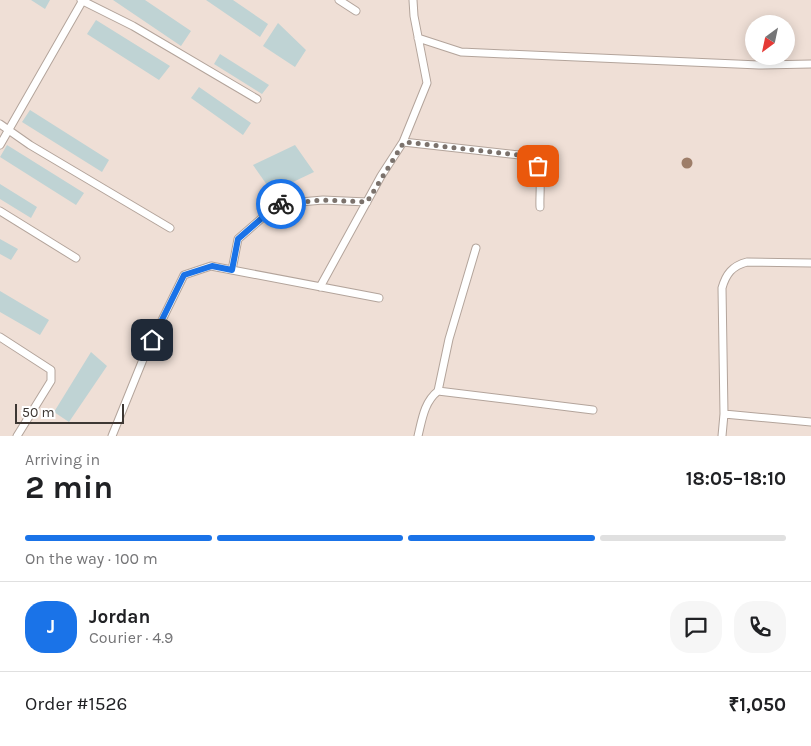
<!DOCTYPE html>
<html lang="en">
<head>
<meta charset="utf-8">
<style>
	:root { --surface:#fff; --page:#f6f6f6; --text:#202124; --muted:#757577; --line:#e0e0e0; --accent:#1a73e8 }
	body { margin:0; font-family:Karla,sans-serif; background:var(--page); color:var(--text); height:100vh; display:flex; flex-direction:column; font-size:19px; white-space:nowrap }
	* { box-sizing:border-box; margin:0 }
	p { font-size:16px; color:var(--muted) }
	.icon { flex:none; width:28px; height:28px; fill:none; stroke:currentColor; stroke-width:2; stroke-linecap:round; stroke-linejoin:round }
	.map { position:relative; height:436px; overflow:hidden }
	.details { display:flex; flex-direction:column; background:var(--surface); flex:1 }
	.details>* { flex:none }
	.needle { width:32px; rotate:213deg }
	.buttons { position:absolute; left:745px; top:15px; display:grid; gap:10px }
	.buttons a { display:grid; place-items:center; width:50px; height:50px; border-radius:50%; background:var(--surface); box-shadow:0 2px 12px #0003; font-size:25px }
	.scale { position:absolute; left:15px; bottom:12px; width:109px; box-sizing:border-box; padding-left:5px; border:2px solid #3d3733; border-top:0; font-size:14px; line-height:18px; white-space:nowrap; color:#3d3733; -webkit-text-stroke:4px #fff; paint-order:stroke }
	.pin { position:absolute; display:grid; place-items:center; width:42px; height:42px; color:#fff; margin:-21px; border-radius:10px; box-shadow:0 2px 8px #0006 }
	.courier { position:absolute; display:grid; place-items:center; width:50px; height:50px; margin:-25px; border:4px solid #1a73e8; border-radius:50%; background:#fff; color:#222; box-shadow:0 1px 6px #0007 }
	.head em { font-style:normal; font-weight:700 }
	.head div { display:flex; flex-direction:column-reverse }
	.head { display:flex; align-items:center; justify-content:space-between; height:85px; padding:0 25px }
	h1 { font-size:32px; font-weight:700; line-height:38px }
	.bar { display:grid; grid-template-columns:repeat(4,1fr); gap:8px 5px; align-content:center; height:60px; padding:0 25px }
	.bar i { height:6px; border-radius:4px; background:var(--line) }
	.bar .current { background:var(--accent) }
	.bar p { grid-column:span 4 }
	.line { display:flex; align-items:center; gap:12px; padding:0 25px; border-top:1px solid var(--line) }
	.line div { flex:1 }
	.round { display:grid; place-items:center; flex:none; width:52px; height:52px; border-radius:20px; background:var(--page) }
	.map>svg:first-child { display:block }
	.building { fill:#bfd3d4 }
	.lines { fill:none; stroke-linecap:round; stroke-linejoin:round }
	.lane-casing { stroke:#b3a49b; stroke-width:9 }
	.lane { stroke:#fff; stroke-width:7 }
	.tree { fill:#9e7e69 }
	.done { stroke:#7b726c; stroke-width:5; stroke-dasharray:0 9 }
	.route { stroke:#1a73e8; stroke-width:6 }
</style>
</head>
<body>
<div class="map">
<svg width="811" height="436" viewBox="0 0 811 436">
	<rect width="100%" height="100%" fill="#efdfd6"/>
	<path class="building" d="M31,0h19l-5,9z
		M113,0h32l46,31 -10,15z
		M206,0h27l35,24 -8,13z
		M96,20l74,46 -11,14 -72,-46z
		M278,23l28,27 -11,17 -32,-21z
		M220,54l49,31 -7,9 -48,-30z
		M199,87l52,36 -8,12 -52,-37z
		M30,110l79,50 -7,12 -80,-50z
		M7,145l77,48 -8,12 -76,-48z
		M295,145l19,27 -42,20 -19,-27z
		M0,184l37,23 -6,11 -31,-19z
		M0,239l18,10 -7,11 -11,-6z
		M0,291l49,29 -9,15 -40,-23z
		M91,352l16,14 -38,56 -15,-10z"/>
	<g class="lines">
		<g class="lane-casing">
			<path id="lane" d="M81,0l52,26 124,73
				M339,0l17,11
				M418,38l43,14 298,13 52,-1
				M0,124l30,21 140,83
				M403,142l125,14c17,8 11,35 12,51
				M0,145l83,-145
				M0,211l76,47
				M232,270l6,-31 40,-35 45,-4 44,2
				M320,287l61,-111 22,-34 24,-59 -13,-67 -1,-16
				M0,337l51,33v11l-34,55
				M438,391l11,-52 27,-91
				M724,414l87,8
				M112,436l32,-79 40,-82 27,-9 168,32
				M418,436c4,-16 6,-34 20,-45l155,19
				M722,436l2,-22 -2,-126c4,-14 10,-22 25,-26l64,1"/>
		</g>
		<use href="#lane" class="lane"/>
	</g>
	<circle class="tree" cx="687" cy="163" r="5.5"/>
	<g class="lines">
		<path class="done" d="M281,204l42,-4 44,2 37,-60 124,14 8,6 2,4"/>
		<path class="route" d="M152,340l32,-65 28,-9 20,4 6,-31 40,-35h3"/>
	</g>
</svg>
<div class="buttons">
<a><svg class="needle" viewBox="-14 -14 28 28"><path d="M0-13l5 13h-10z" fill="#e53935"/><path d="M0 13l5-13h-10z" fill="#757577"/></svg></a>
</div>
<div class="scale">50 m</div>
<div class="pin" style="left:538px;top:166px;background:#ea580c"><svg class="icon" aria-label="bag" viewBox="0 0 24 24"><path d="M5 8h14l-1 12H6zM9 8a3 3 0 0 1 6 0"/></svg></div>
<div class="pin" style="left:152px;top:340px;background:#1f2937"><svg class="icon" aria-label="home" viewBox="0 0 24 24"><path d="M3 11l9-7 9 7M6 9v11h12V9"/></svg></div>
<div class="courier" style="left:281px;top:204px"><svg class="icon" aria-label="bike" viewBox="0 0 24 24"><circle cx="6" cy="16" r="4"/><circle cx="18" cy="16" r="4"/><path d="M6 16l4-8h5l3 8M10 8l3 8H6M13 5h3"/></svg></div>
</div>
<section class="details">
<div class="head"><div><h1>2 min</h1><p>Arriving in</p></div><em>18:05–18:10</em></div>
<div class="bar"><i class="current"></i><i class="current"></i><i class="current"></i><i></i><p>On the way · 100 m</p></div>
<div class="line" style="height:90px"><b class="round" style="background:var(--accent);color:#fff">J</b><div><b>Jordan</b><p>Courier · 4.9</p></div><a class="round"><svg class="icon" aria-label="chat" viewBox="0 0 24 24"><path d="M4 5h16v11H9l-5 4z"/></svg></a><a class="round"><svg class="icon" aria-label="phone" viewBox="0 0 24 24"><path d="M5 4h4l2 5-3 2q2 4 5 5l2-3 5 2v4C11 20 4 13 5 4z"/></svg></a></div>
<div class="line" style="height:65px"><div>Order #1526</div><b>₹1,050</b></div>
</section>
</body>
</html>
